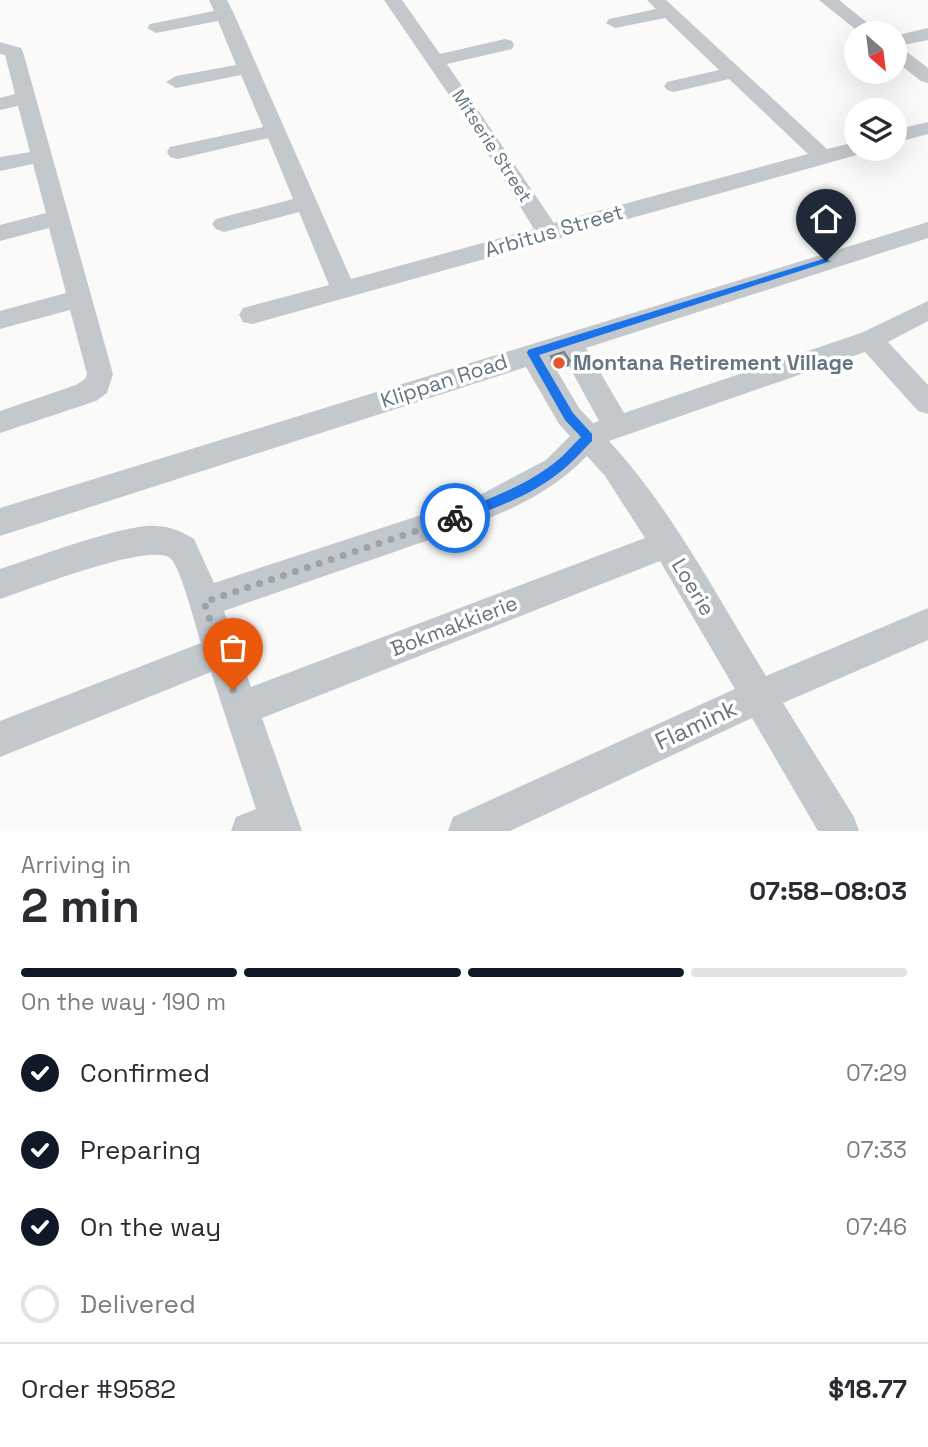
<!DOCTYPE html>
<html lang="en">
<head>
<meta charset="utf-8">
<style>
	:root { --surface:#fff; --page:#f7f7f7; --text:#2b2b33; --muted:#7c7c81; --line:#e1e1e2; --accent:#111827 }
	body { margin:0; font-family:"Space Grotesk",sans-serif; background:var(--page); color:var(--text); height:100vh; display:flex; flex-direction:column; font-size:26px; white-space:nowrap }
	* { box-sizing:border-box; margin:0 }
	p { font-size:23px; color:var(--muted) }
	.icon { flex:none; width:38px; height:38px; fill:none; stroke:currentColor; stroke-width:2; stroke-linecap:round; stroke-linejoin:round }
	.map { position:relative; height:831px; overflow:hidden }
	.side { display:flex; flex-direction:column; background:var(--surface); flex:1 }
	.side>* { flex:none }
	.needle { width:46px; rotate:152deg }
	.tools { position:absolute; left:844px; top:21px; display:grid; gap:14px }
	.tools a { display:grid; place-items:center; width:63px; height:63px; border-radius:50%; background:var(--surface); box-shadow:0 7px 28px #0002; font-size:35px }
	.pin { position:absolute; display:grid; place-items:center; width:60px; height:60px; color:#fff; margin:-72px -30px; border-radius:50% 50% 50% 0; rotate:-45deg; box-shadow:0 0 7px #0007 }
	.pin .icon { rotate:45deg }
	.courier { position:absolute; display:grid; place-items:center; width:70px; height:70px; margin:-35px; border:5px solid #1a73e8; border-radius:50%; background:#fff; color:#222; box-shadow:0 2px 9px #0007 }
	.summary em { font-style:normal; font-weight:700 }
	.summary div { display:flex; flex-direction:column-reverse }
	.summary { display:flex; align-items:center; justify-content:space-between; height:119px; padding:0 21px }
	h1 { font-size:46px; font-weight:700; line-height:52px }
	.bar { display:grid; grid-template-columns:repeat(4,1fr); gap:10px 7px; align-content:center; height:84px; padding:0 21px }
	.bar i { height:9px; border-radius:5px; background:var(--line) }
	.bar .selected { background:var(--accent) }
	.bar p { grid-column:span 4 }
	.line { display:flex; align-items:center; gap:18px; padding:0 21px; border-top:2px solid var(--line) }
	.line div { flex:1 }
	ol { padding:0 21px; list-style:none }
	li { display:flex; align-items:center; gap:21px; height:77px }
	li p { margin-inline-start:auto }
	li .icon { padding:7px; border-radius:50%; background:var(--accent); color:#fff; stroke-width:4 }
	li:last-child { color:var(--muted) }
	li i { width:38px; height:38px; border:4px solid var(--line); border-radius:50% }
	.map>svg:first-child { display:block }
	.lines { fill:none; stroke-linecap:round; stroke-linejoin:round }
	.minor { fill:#c3c8cc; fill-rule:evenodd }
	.wall { fill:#929a9f }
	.shaded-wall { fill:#777d82 }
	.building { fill:#aab3b9; stroke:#777d82; stroke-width:2 }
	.route { fill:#1a73e8 }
	.done { stroke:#99a4ac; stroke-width:7; stroke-dasharray:0 12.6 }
	.poi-dot { fill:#e4572e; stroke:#fff; stroke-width:2.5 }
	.labels { text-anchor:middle; stroke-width:7; stroke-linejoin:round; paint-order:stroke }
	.far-street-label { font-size:18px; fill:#657683; stroke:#fff }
	.street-label { font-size:21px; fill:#657683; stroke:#fff }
	.poi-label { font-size:21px; font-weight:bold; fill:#657683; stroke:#fff; text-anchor:start }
	.near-street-label { font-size:24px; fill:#657683; stroke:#fff }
</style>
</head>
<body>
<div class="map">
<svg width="928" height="831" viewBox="0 0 928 831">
	<rect width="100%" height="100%" fill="#fafaf8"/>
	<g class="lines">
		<path class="minor" d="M209,0h18l7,14 117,265 183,-50 -59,-96 -91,-133h18l38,54 65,-15 7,2 2,4 -2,4 -65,15 107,159 254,-69 -79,-75 -55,13 -7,-2 -3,-4 3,-4 52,-12 -54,-52 -50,10 -9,-5 3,-4 47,-10 -9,-9h19l161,149 29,-7v7h10l-2,4 -612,171 -9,-2 -4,-7 4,-7 86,-23 -30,-73 -75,20 -8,-3 -4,-5 4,-5 77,-20 -25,-61 -90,21 -8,-2 -3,-5 3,-5 93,-20 -22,-52 -65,13 -10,-6 10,-6 60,-11 -18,-44 -62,12 -9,-5 3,-4 64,-13z
			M819,0h20l41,33h-20z
			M928,28v12l-29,6 29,22v15l-7,-2 -27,-21v-24z
			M0,42l21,6 2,4 90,322 -6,19 -11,8 -96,32v-22l76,-26 9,-6 2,-5 -17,-64 -70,19v-18l66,-18 -17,-65 -49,13v-16l46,-12 -13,-49 -33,7v-14l30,-5 -12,-46 -18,4v-12l15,-4 -10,-39 -5,-1z
			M928,122v12l-34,9v-13z
			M928,222v16l-342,110 38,65 237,-80 67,-32v20l-40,21 40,43v29l-10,-3 -53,-59 -256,89c62,67 109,157 157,235l162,-68v32l-145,63 71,114 5,14h-41l-66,-113 -242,113h-62l5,-14 282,-128 -75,-128 -398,157 40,113h-71l5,-14 20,-8 -45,-137 -211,85v-36l201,-78c-5,-16 -21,-78 -31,-85 -21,-16 -142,32 -170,41v-30c34,-11 128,-47 158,-43 13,1 25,6 36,13l20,44 262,-86 70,-37 24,-24 -11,-12 -33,-57 -526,169v-28zM563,355l36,66 -6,2 -14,-15 -29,-49zM587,456l18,20 40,62 -394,149 -27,-76c57,-20 115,-40 173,-60 67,-24 139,-42 190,-95z"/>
	</g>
	<path class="wall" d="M551,356l18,10 -14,4 -5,-9z"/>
	<path class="shaded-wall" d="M570,361l-1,5 -14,4 1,-5z"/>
	<path class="building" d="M564,352l6,9 -14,4 -5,-9z"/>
	<path class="route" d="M823,259l8,2 -292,94 34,58 19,21v7c-10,10 -20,22 -32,31 -29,24 -70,38 -105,51l-5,-2v-7c34,-13 70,-26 99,-47 12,-8 22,-20 32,-30l-16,-17 -38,-67 1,-3z"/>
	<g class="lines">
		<path class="done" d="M233,690l-29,-88 251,-84"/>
	</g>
	<circle class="poi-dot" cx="559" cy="363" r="7"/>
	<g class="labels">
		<g class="far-street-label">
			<text transform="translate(492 146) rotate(57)" y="6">Mitserie Street</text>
		</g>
		<g class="street-label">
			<text transform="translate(554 231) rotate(-16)" y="7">Arbitus Street</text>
			<text transform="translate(444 381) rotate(-18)" y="7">Klippan Road</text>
			<text transform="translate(693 587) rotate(59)" y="7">Loerie</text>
			<text transform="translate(454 626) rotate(-21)" y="7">Bokmakkierie</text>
		</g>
		<g class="poi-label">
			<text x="573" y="370">Montana Retirement Village</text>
		</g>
		<g class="near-street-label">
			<text transform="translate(696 725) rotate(-25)" y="8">Flamink</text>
		</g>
	</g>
</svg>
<div class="tools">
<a><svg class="needle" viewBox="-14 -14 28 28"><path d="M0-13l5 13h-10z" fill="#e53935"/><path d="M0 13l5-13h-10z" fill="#7c7c81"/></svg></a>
<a><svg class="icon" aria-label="layers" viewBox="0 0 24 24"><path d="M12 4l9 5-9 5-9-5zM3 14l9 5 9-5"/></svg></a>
</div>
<div class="pin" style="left:233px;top:690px;background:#ea580c"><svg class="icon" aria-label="bag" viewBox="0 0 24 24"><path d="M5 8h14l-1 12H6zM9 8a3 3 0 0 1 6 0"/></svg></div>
<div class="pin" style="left:826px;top:261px;background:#1f2937"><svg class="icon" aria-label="home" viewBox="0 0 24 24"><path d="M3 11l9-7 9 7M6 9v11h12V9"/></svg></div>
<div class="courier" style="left:455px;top:518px"><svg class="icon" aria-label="bike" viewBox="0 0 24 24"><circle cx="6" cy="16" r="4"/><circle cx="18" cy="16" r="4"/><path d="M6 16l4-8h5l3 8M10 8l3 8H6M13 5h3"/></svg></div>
</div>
<section class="side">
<div class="summary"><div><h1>2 min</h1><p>Arriving in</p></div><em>07:58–08:03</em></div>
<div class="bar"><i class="selected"></i><i class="selected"></i><i class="selected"></i><i></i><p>On the way · 190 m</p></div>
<ol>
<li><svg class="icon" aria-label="check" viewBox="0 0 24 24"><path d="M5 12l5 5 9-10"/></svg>Confirmed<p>07:29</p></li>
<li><svg class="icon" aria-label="check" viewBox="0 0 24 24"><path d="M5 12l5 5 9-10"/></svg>Preparing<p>07:33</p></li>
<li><svg class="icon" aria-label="check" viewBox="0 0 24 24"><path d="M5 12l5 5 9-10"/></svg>On the way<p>07:46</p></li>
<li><i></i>Delivered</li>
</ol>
<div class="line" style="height:91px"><div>Order #9582</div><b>$18.77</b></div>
</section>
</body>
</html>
